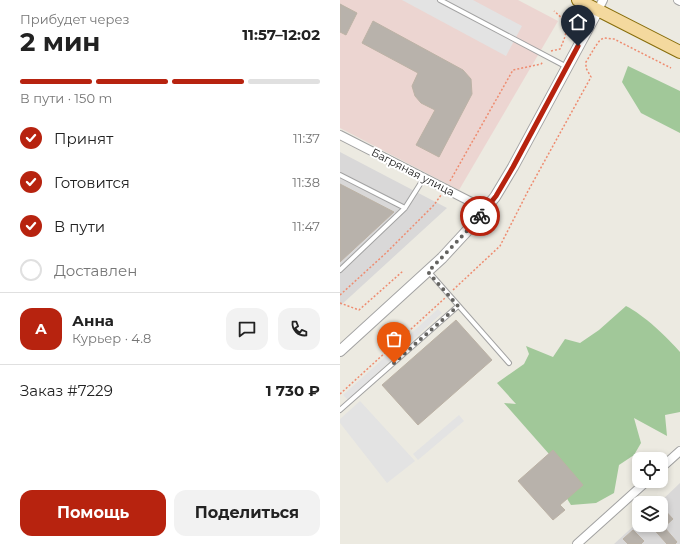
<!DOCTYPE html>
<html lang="ru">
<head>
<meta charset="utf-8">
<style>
	:root { --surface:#fff; --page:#f2f2f2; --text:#222; --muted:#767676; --line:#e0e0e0; --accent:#b7230f }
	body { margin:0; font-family:Montserrat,sans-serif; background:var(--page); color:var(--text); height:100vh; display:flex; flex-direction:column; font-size:15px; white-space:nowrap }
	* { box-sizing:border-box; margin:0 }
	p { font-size:13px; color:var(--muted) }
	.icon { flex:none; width:22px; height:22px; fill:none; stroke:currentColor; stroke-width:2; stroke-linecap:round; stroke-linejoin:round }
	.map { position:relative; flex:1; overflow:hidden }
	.side { display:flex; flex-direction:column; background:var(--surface); width:340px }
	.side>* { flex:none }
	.tools { position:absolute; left:292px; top:452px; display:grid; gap:8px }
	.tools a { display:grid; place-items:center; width:36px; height:36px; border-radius:8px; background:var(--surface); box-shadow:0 2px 6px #0003; font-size:20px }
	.pin { position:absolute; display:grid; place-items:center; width:34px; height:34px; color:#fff; margin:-41px -17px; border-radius:50% 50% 50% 0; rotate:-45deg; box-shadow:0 0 4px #0007 }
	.pin .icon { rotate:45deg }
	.courier { position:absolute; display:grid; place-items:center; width:40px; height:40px; margin:-20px; border:3px solid #b7230f; border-radius:50%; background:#fff; color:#222; box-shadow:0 1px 5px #0007 }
	.overview em { font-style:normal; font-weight:700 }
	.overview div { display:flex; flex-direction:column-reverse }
	.overview { display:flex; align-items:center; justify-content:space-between; height:68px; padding:0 20px }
	h1 { font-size:26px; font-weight:700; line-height:30px }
	.bar { display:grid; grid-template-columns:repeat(4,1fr); gap:6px 4px; align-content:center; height:48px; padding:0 20px }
	.bar i { height:5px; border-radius:3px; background:var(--line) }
	.bar .selected { background:var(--accent) }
	.bar p { grid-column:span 4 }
	.line { display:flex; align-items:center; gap:10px; padding:0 20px; border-top:1px solid var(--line) }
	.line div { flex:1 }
	.round { display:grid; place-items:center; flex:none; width:42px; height:42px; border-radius:12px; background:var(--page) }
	ol { padding:0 20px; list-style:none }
	li { display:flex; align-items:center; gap:12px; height:44px }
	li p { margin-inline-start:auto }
	li .icon { padding:4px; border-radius:50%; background:var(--accent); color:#fff; stroke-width:4 }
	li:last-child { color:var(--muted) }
	li i { width:22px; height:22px; border:2px solid var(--line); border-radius:50% }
	.action { display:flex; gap:8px; margin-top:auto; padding:8px 20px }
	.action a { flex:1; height:46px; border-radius:12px; background:var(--accent); color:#fff; font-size:16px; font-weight:700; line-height:46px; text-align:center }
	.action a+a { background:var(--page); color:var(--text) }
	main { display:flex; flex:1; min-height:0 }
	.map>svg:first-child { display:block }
	.residential { fill:#d9d8d8 }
	.commercial { fill:#ecd5d1 }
	.forest { fill:#a1c899 }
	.parking { fill:#e3e3e3 }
	.building { fill:#b8b2ab; stroke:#bcb2a5 }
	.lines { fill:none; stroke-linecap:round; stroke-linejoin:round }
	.service-casing { stroke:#a2a2a2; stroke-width:6 }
	.minor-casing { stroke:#a2a2a2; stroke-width:10 }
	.tertiary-casing { stroke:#a2a2a2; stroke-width:12 }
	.primary-casing { stroke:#876d0b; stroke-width:14 }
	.path { stroke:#ee8c70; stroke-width:1.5; stroke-dasharray:2 2; stroke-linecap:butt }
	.service { stroke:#fff; stroke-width:4 }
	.minor { stroke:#fff; stroke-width:8 }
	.tertiary { stroke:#fff; stroke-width:10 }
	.primary { stroke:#f4d99e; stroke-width:12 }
	.done { stroke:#646360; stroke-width:4; stroke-dasharray:0 7.2 }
	.route { stroke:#b7230f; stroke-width:5 }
	.labels { text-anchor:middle; stroke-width:4; stroke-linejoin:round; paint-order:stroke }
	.street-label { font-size:11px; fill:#1b1b1b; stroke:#fff }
</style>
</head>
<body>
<main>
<section class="side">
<div class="overview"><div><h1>2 мин</h1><p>Прибудет через</p></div><em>11:57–12:02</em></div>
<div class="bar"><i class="selected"></i><i class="selected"></i><i class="selected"></i><i></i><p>В пути · 150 m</p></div>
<ol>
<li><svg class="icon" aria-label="check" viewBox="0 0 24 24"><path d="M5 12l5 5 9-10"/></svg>Принят<p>11:37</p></li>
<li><svg class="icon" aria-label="check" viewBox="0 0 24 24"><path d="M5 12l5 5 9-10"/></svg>Готовится<p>11:38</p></li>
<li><svg class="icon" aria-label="check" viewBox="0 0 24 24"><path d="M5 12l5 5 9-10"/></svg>В пути<p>11:47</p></li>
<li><i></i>Доставлен</li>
</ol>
<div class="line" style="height:72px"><b class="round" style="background:var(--accent);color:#fff">А</b><div><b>Анна</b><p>Курьер · 4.8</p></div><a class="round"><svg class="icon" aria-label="chat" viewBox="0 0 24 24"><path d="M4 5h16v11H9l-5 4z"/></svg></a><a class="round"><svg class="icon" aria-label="phone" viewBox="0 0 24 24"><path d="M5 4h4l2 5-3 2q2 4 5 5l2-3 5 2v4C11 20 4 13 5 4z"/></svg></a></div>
<div class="line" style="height:52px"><div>Заказ #7229</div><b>1 730 ₽</b></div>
<div class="action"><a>Помощь</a><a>Поделиться</a></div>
</section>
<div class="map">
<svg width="340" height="544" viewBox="0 0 340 544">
	<rect width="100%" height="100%" fill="#eceae1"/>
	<path class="residential" d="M0,152l107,56 -107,98z
		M340,483v61h-66l25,-23v4h22v-22h-2z"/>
	<path class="commercial" d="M0,0h178l40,21 -99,169 -119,-62z"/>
	<path class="forest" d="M288,66l52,25v42l-39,-20 -19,-31z
		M286,306c18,9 41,31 54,46v60l-15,3 2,21 -33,-18 7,25 -7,12 -15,10 -5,28 -18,10 -25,2 -14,-22 -8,-29 -45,-51 12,1 -19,-21 27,-19 5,-10 -3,-8 27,11 12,-18 15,4 19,-13z"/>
	<path class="parking" d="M62,0h71l49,26 -16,30z
		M98,309l4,4 -94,87 -5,-5z
		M20,401l55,60 -28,22 -47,-60v-4z
		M119,415l5,6 -46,39 -5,-6z"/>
	<path class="building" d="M0,4l17,9 -11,22 -6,-3z
		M33,21l90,49 8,9 1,15 -33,63 -23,-12 19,-35 -14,-7 -6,-7 -3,-10 6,-13 -56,-30z
		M0,184l54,28 -54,50z
		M116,320l36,40 -74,65 -36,-40z
		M213,450l30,35 -23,20 5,5 -12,10 -35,-39z
		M321,506l12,13 -9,8 13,15 -2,2h-8l-17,-19h11z
		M293,530l11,11 -3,3h-13l-5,-5z"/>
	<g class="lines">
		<g class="service-casing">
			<path id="service" d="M100,0l127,67
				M0,175l65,33
				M0,270l65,-62 19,-30
				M89,272l80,91
				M0,410l118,-104"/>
		</g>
		<g class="minor-casing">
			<path id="minor" d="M338,0l2,1
				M258,10l5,-10
				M0,135l145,74
				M321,468l19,-17
				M237,544l70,-63"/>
		</g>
		<g class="tertiary-casing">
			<path id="tertiary" d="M0,351l102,-93 24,-26 29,-35 18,-30 85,-157"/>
		</g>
		<g class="primary-casing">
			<path id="primary" d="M238,0l102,52"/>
		</g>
		<path class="path" d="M211,51l9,-2c8,-18 10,-25 -6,-38
			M110,181l63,-111 28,-6 2,-2
			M113,290l47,-44 28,-55 63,-114 -5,-9v-6l9,-15 5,-7 4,-2 10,1 57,29
			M0,295l46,-42 48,-48 7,-10
			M0,303l19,7 44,-39
			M0,394l105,-96"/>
		<use href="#service" class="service"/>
		<use href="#minor" class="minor"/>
		<use href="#tertiary" class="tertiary"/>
		<use href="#primary" class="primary"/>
	</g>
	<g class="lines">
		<path class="done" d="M54,363l64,-57 -30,-34 38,-40 14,-16"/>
		<path class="route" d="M140,216l16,-20 17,-29 65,-121"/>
	</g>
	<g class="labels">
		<g class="street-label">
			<text transform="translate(73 172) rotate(27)" y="4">Багряная улица</text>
		</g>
	</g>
</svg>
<div class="tools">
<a><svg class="icon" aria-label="locate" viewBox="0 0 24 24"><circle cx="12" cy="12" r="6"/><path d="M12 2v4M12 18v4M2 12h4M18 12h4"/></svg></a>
<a><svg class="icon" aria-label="layers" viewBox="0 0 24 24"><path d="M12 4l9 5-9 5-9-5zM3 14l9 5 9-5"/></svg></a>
</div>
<div class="pin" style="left:54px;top:363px;background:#ea580c"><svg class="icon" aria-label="bag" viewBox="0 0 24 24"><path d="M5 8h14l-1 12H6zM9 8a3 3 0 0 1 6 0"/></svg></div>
<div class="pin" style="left:238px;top:46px;background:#1f2937"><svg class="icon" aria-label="home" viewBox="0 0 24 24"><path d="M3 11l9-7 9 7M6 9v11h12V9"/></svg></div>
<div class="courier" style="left:140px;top:216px"><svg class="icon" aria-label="bike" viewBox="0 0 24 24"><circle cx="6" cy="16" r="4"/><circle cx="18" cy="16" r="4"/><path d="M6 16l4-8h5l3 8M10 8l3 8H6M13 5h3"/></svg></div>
</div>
</main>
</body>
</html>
